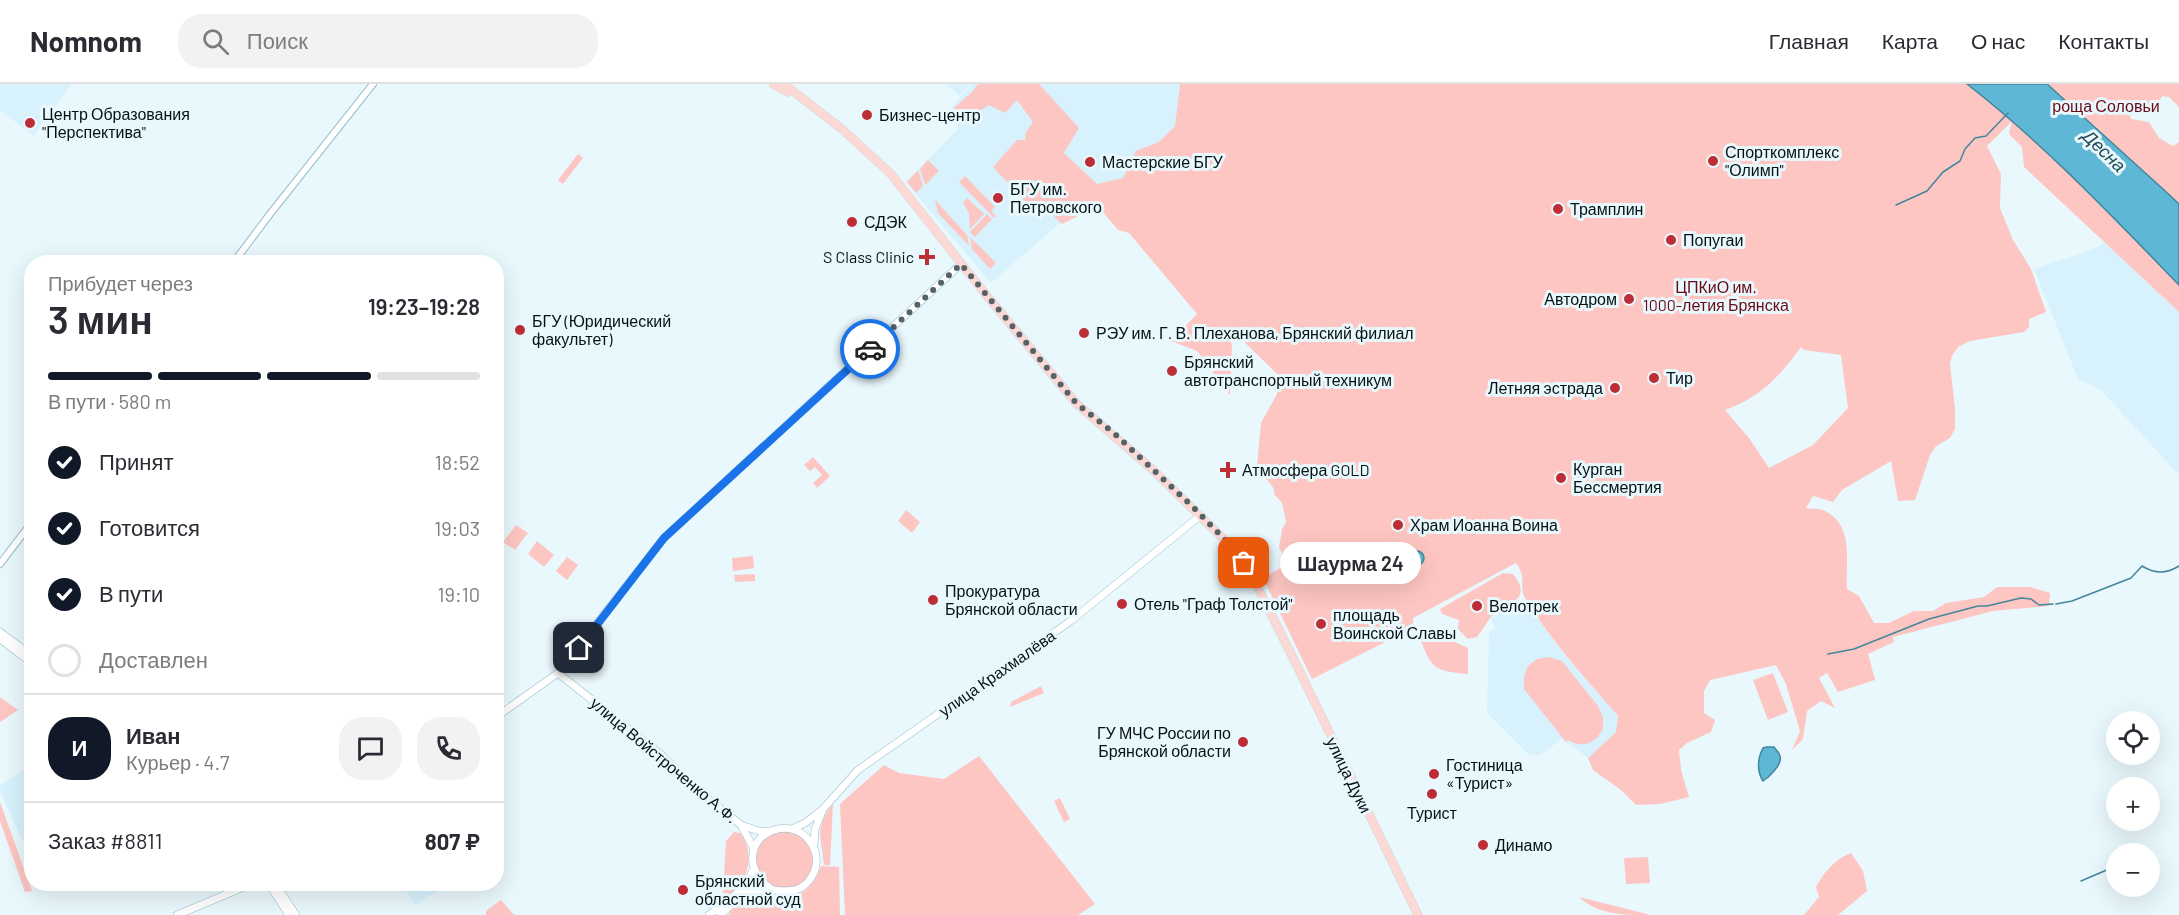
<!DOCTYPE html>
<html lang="ru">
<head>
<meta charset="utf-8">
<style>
	:root { --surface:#fff; --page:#f2f2f3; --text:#2b2b33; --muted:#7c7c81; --line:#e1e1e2; --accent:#111827 }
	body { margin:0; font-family:Barlow,sans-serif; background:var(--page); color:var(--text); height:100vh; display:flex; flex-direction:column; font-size:22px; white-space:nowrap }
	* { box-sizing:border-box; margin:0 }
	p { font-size:20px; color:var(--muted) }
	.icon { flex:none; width:33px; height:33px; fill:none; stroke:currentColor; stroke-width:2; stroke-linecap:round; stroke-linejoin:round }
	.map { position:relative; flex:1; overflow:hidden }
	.side { position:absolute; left:24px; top:171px; width:480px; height:636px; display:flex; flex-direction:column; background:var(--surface); border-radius:24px; box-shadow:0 6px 24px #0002 }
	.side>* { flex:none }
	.buttons { position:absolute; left:2106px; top:627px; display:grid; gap:12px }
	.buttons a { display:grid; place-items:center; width:54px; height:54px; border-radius:50%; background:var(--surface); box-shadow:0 6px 24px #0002; font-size:30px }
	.pin { position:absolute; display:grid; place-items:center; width:51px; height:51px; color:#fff; margin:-26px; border-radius:12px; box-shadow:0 3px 9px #0006 }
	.courier { position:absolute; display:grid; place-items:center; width:60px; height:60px; margin:-30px; border:4px solid #1a73e8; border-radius:50%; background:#fff; color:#222; box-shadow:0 2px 8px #0007 }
	.bubble { position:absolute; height:42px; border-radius:21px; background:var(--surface); box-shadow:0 6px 24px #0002; font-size:20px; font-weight:600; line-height:42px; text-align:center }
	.head em { font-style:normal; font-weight:600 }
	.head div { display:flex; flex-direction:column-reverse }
	.head { display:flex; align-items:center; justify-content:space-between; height:102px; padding:0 24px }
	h1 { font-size:39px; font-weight:600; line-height:45px }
	.bar { display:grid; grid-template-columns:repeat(4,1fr); gap:9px 6px; align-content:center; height:72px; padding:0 24px }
	.bar i { height:8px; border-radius:4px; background:var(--line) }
	.bar .on { background:var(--accent) }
	.bar p { grid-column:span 4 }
	.line { display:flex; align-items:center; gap:15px; padding:0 24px; border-top:2px solid var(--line) }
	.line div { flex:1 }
	.round { display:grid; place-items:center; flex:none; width:63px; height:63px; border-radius:24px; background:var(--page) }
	ol { padding:0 24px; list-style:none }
	li { display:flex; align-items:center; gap:18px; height:66px }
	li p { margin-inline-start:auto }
	li .icon { padding:6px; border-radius:50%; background:var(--accent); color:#fff; stroke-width:4 }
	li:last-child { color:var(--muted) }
	li i { width:33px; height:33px; border:3px solid var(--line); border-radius:50% }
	header { display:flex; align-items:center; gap:36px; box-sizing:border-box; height:84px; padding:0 30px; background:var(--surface); border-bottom:2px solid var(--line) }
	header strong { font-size:28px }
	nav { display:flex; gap:33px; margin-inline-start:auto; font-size:21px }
	.search { width:420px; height:54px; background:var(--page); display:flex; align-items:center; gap:15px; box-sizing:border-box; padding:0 21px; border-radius:24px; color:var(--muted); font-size:22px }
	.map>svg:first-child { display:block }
	.built { fill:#d7f2fc }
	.green { fill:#fdc6c2; fill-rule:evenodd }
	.water { fill:#5eb8d5; stroke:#43869c; stroke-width:1.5 }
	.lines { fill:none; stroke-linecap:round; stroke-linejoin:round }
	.stream { stroke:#43869c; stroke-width:1.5 }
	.tertiary-casing { stroke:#99bdca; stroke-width:8 }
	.secondary-casing { stroke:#99bdca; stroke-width:8 }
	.primary-casing { stroke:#d2d4d5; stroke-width:9 }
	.tertiary { stroke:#fff; stroke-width:6 }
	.secondary { stroke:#fff; stroke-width:7 }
	.primary { stroke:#fdd9d6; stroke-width:8 }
	.done { stroke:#556267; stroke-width:6; stroke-dasharray:0 10.8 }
	.route { stroke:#1a73e8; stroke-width:8 }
	.poi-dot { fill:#bd2d35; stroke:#e9f8fd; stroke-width:2 }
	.labels { text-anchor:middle; stroke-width:6; stroke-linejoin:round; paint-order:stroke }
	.park-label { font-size:16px; fill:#690b14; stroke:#e9f8fd }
	.poi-label { font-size:16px; fill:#051216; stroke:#e9f8fd; text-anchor:start }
	.street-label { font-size:16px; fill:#051216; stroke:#e9f8fd }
	.water-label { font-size:18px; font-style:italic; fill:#224a57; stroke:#e9f8fd }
</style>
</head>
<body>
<header>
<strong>Nomnom</strong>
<div class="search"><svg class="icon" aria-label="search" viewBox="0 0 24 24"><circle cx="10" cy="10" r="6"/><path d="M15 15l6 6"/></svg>Поиск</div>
<nav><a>Главная</a><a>Карта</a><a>О нас</a><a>Контакты</a></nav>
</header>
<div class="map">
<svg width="2179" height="831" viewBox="0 0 2179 831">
	<rect width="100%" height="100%" fill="#e9f8fd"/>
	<path class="built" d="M0,0h72l-38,52 -34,-26z
		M946,0h24l-10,12z
		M972,0h236l-45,64 -34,33 -30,8 -108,94 -85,-101 52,-53 -9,-18z
		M2105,159l74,69v163l-78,-85 -23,-11 -44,-110 55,-18z
		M1523,515l44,59 51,58 -2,16 -28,26 -26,-19 -23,17 -11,-2 -41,-41 2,-81 7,-4 -5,-8 1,-2z
		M31,682v70l-9,4 -22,-49v-6z
		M401,800h46l-32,21z"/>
	<path class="green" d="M978,0h61l40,44 -15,25 33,31 26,-6 13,-27 23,-9 16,-16 5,-39 -1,-3h788l46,36 30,28 136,137v27l-155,-145 -2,-20 -13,-13 3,-13 -25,25 14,28 -1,34 13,32 18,29 15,43 -17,7v8l-5,5 -54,9 -12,6 -6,9 -2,8 5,45v20l-5,9 -14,8 -6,9 -15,45 -17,1 -7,-40 -49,29 -9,12 -20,-6 -7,12c6,1 14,0 19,3 30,15 20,51 22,78l12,7 15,27h15l25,-12h19l13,-8 38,-6 13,-10h33l20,6 -1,13 -56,5 -100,26 1,5 -26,12 7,26 -37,12 -11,-19 -8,5 16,30 -14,-7 -14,10 -4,28 -11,11 8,-19 -14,-47 -10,-19 -66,15 -6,11v22l11,7 -4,12 -24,11 -8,7 2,20 8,27 -29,7 -24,1 -15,-15 -28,-20 -5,-12 28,-26 2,-16c-33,-38 -67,-75 -93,-118 -7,-11 3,-19 -9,-35l-103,55v10l-101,51 -49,-101 26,-15 -10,-15 3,-19 4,-7 -4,-19 -8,-9v-5l-17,-23 4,-43 16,-29v-20l-41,-40 -7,4 3,7 -2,50 -33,-44 -26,-10 26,-27 -68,-81 -11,-3 -20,-24 -36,18 -15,-15 -17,-2 -37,-40 24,-27h8l1,-8 7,-10 -16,-22 -12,13 -16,-8 -23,15 -12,-12 18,-16zM1801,263l3,3 37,5 7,53 -35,37 -44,23 -20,-30 -24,-28c36,-13 54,-33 76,-63z
		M2047,0h132v23l-10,-10 -7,-1 -7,14 -16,-6 -11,7 3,8 18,3 10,16 14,8 6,-4v62z
		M578,70l5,4 -20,26 -5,-4z
		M928,76l11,11 -14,14 -5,-16z
		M918,86l5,16 -7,7 -9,-11z
		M965,92l30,31 -4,4 5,5 -2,2 -35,-36z
		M967,114l17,16 -14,15 -1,-15 -6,-12z
		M935,116l32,35 2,11 -31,-33z
		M987,130l5,5 -17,18 -5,-5z
		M970,153l26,26 -6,6 -18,-20z
		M813,373l17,19 -13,12 -4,-5 9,-8 -7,-8 -5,4 -6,-6z
		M906,426l14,12 -8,11 -14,-12z
		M516,441l12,8 -13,17 -12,-8z
		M537,457l17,14 -10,12 -16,-13z
		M753,472l1,12 -21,3 -1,-13z
		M567,473l11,8 -11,15 -11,-9z
		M1503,489l10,1c22,27 -9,30 -22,43 -5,6 -9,14 -14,20l-9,2 -10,-10 1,-9 -17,-6 -2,-5z
		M755,490v7l-20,1 -1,-7z
		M1421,549l20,3 27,12v26c-36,-3 -37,-6 -49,-39z
		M1549,573l13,4 36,45 5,11v12c-7,14 -21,20 -35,11l-2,2 -42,-53v-12l4,-11 9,-7z
		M1773,589l15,39 -20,8 -15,-40z
		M1041,602l3,7 -34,14 1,-5z
		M0,613l18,13 -18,12z
		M979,672l116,148 -17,11h-233l-5,-111 44,-39 15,8 45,6z
		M1060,714l10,21 -6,3 -10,-21z
		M0,718l32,89 -7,1 -25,-71z
		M833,720l-3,61h-6c-2,-27 -11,-37 9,-61z
		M756 776a29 29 0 1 1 58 0a29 29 0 1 1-58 0Z
		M734,748l6,1c17,23 7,49 -13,65l-4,-6 3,-51z
		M1851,769l12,18 4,20 -29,24h-34l15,-18 -3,-10c8,-15 19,-28 35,-34z
		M1648,773l2,26 -24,1 -2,-26z
		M821,782l18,1 1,48h-111l2,-6c8,-7 15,-13 25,-15 8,-1 15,2 23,3 22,3 36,-12 42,-31z
		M1579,813l72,18c-28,0 -53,0 -72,-18z
		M501,816l13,15h-28v-4z"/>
	<path class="water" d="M1967,0h80l116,105 16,15v81c-68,-70 -135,-141 -212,-201z
		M1410 474a7 7 0 1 1 14 0a7 7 0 1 1-14 0Z
		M1767,663h7c2,3 5,5 6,9 3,8 -11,21 -17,25 -6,-9 -6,-22 0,-33z"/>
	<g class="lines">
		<path class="stream" d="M1896,121l31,-14 16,-19 17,-11 5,-12 10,-11 11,-2 22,-23
			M2056,520l16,-3 59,-23 11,-12c13,8 24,8 37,0
			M1828,570l26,-5 75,-30 49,-13h9l34,-8 10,1 8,6 14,-1
			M2150,771l1,-1
			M2081,797l35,-15"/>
		<g class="tertiary-casing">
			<path id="tertiary" d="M234,178l36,-48 103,-130
				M0,480l32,-42"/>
		</g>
		<g class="secondary-casing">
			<path id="secondary" d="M0,548l32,24
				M0,555l32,24
				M558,589l106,84 33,33 44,35 13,24
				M496,633l62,-44 106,-135 297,-274
				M741,741l18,6h12
				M792,745l13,-6 17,-13 36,-40 214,-150 129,-105
				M814,761l1,-16 7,-17
				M269,800l20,31
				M275,800l21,31
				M177,831l74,-31
				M709,831l36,-28 8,-17
				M720,831c8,-7 19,-18 29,-23 22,-9 48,11 63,-16 14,-23 -8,-53 -34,-47 -34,8 -32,46 -5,61"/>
		</g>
		<g class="primary-casing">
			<path id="primary" d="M773,0l15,8
				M784,0l59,46 47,43 97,123 89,107 76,66 85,83 19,32 43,86 119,245"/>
		</g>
		<use href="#tertiary" class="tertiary"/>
		<use href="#secondary" class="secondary"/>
		<use href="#primary" class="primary"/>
	</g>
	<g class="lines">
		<path class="done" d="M870,265l91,-85 115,139 39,31 77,72 45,46 7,11"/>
		<path class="route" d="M579,564l85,-110 206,-189"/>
	</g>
	<g class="poi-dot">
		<circle cx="867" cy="31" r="6"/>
		<circle cx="30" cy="39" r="6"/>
		<circle cx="1713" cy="77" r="6"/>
		<circle cx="1090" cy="78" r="6"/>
		<circle cx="998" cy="114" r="6"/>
		<circle cx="1558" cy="125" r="6"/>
		<circle cx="852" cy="138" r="6"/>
		<circle cx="1671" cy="156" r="6"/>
		<path d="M924 164h6v6h6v6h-6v6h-6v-6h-6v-6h6z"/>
		<circle cx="1629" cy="215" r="6"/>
		<circle cx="520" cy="246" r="6"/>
		<circle cx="1084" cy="249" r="6"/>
		<circle cx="1172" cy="287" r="6"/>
		<circle cx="1654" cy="294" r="6"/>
		<circle cx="1615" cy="304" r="6"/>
		<path d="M1225 377h6v6h6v6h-6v6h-6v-6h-6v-6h6z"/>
		<circle cx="1561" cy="394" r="6"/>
		<circle cx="1398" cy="441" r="6"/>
		<circle cx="933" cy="516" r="6"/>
		<circle cx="1122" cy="520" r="6"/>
		<circle cx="1477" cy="522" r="6"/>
		<circle cx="1321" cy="540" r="6"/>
		<circle cx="1243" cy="658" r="6"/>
		<circle cx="1434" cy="690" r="6"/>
		<circle cx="1432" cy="710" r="6"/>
		<circle cx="1483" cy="761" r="6"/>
		<circle cx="683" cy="806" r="6"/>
	</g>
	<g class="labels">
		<g class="park-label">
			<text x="2106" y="28">роща Соловьи</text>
			<text x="1716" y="209">ЦПКиО им.<tspan x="1716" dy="18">1000-летия Брянска</tspan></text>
		</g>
		<g class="poi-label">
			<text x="42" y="36">Центр Образования<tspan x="42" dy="18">"Перспектива"</tspan></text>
			<text x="879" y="37">Бизнес-центр</text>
			<text x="1725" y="74">Спорткомплекс<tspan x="1725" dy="18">"Олимп"</tspan></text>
			<text x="1102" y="84">Мастерские БГУ</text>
			<text x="1010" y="111">БГУ им.<tspan x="1010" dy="18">Петровского</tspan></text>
			<text x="1570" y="131">Трамплин</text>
			<text x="864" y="144">СДЭК</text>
			<text x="1683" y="162">Попугаи</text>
			<text x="914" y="179" text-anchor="end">S Class Clinic</text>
			<text x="1617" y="221" text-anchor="end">Автодром</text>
			<text x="532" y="243">БГУ (Юридический<tspan x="532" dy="18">факультет)</tspan></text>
			<text x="1096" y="255">РЭУ им. Г. В. Плеханова, Брянский филиал</text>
			<text x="1184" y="284">Брянский<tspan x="1184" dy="18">автотранспортный техникум</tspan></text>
			<text x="1666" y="300">Тир</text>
			<text x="1603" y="310" text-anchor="end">Летняя эстрада</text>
			<text x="1573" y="391">Курган<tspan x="1573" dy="18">Бессмертия</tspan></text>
			<text x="1242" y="392">Атмосфера GOLD</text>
			<text x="1410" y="447">Храм Иоанна Воина</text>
			<text x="945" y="513">Прокуратура<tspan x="945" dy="18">Брянской области</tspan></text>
			<text x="1134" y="526">Отель "Граф Толстой"</text>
			<text x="1489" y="528">Велотрек</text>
			<text x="1333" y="537">площадь<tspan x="1333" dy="18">Воинской Славы</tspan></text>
			<text x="1231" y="655" text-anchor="end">ГУ МЧС России по<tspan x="1231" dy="18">Брянской области</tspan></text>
			<text x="1446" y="687">Гостиница<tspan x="1446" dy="18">«Турист»</tspan></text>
			<text x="1432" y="735" text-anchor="middle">Турист</text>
			<text x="1495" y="767">Динамо</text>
			<text x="695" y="803">Брянский<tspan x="695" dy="18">областной суд</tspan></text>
		</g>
		<g class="street-label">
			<text transform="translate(997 589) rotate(-35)" y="6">улица Крахмалёва</text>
			<text transform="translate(664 676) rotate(40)" y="6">улица Войстроченко А.Ф.</text>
			<text transform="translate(1349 691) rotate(64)" y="6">улица Дуки</text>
		</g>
		<g class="water-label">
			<text transform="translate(2104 67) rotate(44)" y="6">Десна</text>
		</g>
	</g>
</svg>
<div class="buttons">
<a><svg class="icon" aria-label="locate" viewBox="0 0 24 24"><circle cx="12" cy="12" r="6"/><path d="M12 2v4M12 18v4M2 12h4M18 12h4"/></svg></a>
<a>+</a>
<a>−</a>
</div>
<div class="pin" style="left:1244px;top:479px;background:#ea580c"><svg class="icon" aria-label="bag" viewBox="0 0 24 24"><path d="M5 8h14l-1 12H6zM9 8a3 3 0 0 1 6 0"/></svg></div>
<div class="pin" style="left:579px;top:564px;background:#1f2937"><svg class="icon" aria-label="home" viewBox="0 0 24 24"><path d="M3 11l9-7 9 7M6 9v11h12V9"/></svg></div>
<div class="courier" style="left:870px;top:265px"><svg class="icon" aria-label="car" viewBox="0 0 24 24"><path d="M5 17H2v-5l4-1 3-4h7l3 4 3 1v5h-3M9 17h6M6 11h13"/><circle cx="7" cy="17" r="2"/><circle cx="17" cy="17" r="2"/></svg></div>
<div class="bubble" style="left:1280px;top:458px;width:141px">Шаурма 24</div>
<section class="side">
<div class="head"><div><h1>3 мин</h1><p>Прибудет через</p></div><em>19:23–19:28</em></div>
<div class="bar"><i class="on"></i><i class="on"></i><i class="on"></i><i></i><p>В пути · 580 m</p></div>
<ol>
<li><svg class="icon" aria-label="check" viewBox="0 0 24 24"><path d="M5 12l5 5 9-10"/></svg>Принят<p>18:52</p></li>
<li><svg class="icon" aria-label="check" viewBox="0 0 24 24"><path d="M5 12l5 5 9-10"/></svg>Готовится<p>19:03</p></li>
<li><svg class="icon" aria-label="check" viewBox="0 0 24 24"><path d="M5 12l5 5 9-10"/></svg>В пути<p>19:10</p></li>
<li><i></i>Доставлен</li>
</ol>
<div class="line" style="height:108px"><b class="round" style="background:var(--accent);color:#fff">И</b><div><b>Иван</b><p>Курьер · 4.7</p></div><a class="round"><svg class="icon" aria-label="chat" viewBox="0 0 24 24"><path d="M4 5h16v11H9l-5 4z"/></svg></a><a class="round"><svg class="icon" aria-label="phone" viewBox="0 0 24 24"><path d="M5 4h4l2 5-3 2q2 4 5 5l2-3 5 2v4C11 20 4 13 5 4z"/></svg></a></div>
<div class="line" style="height:78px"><div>Заказ #8811</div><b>807 ₽</b></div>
</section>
</div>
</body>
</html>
